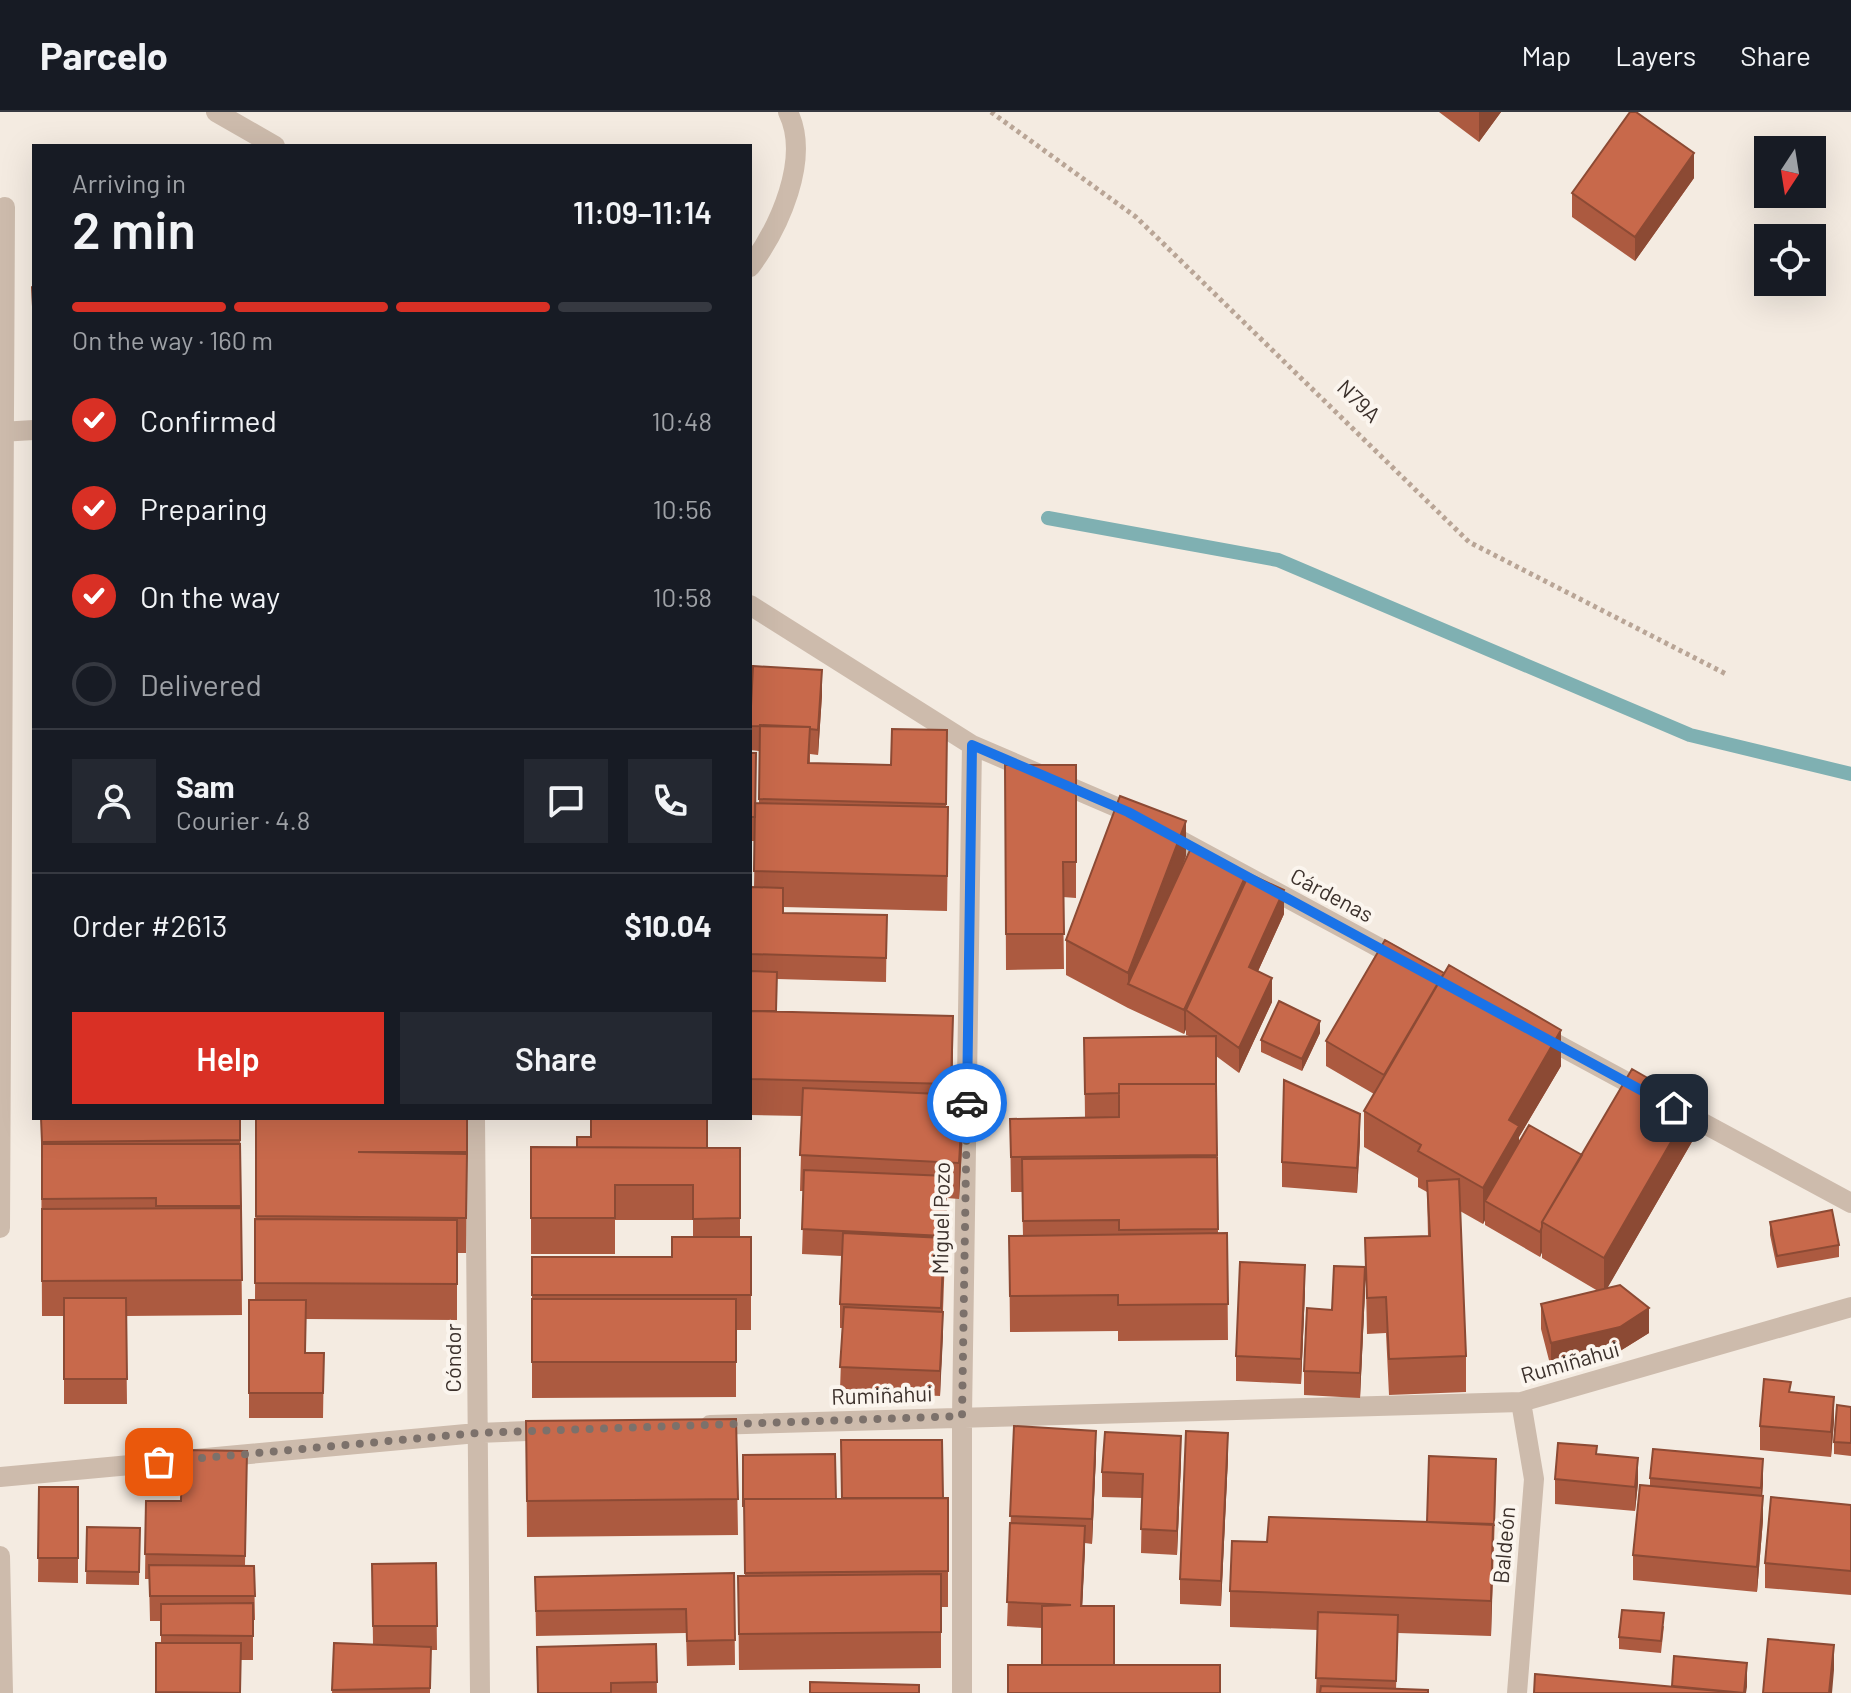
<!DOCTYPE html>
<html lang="en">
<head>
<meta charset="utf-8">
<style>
	:root { --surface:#171b24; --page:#242831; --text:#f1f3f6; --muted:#9ea1a6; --line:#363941; --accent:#d93025 }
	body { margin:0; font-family:Barlow,sans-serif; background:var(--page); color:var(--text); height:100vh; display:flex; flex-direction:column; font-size:30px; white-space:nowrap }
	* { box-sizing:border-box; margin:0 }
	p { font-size:26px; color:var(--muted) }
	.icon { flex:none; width:44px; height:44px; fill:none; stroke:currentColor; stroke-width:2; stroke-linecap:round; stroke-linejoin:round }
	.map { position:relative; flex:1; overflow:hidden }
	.drawer { position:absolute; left:32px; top:32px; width:720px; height:976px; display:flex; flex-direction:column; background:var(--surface); border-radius:0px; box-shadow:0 8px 32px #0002 }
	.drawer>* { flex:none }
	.needle { width:52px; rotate:192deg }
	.tools { position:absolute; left:1754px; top:24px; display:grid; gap:16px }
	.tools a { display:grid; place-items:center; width:72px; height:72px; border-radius:0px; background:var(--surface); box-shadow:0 8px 32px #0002; font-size:40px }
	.pin { position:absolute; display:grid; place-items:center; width:68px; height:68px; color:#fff; margin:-34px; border-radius:16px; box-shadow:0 4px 12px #0006 }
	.courier { position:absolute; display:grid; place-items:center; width:80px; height:80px; margin:-40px; border:6px solid #1a73e8; border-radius:50%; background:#fff; color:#222; box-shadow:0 2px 10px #0007 }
	.head em { font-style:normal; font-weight:600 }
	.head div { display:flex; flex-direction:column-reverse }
	.head { display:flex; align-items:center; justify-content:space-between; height:136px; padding:0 40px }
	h1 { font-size:52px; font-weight:600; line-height:60px }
	.bar { display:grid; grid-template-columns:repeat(4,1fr); gap:12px 8px; align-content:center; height:96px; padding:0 40px }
	.bar i { height:10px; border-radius:6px; background:var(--line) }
	.bar .current { background:var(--accent) }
	.bar p { grid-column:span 4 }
	.line { display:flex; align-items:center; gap:20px; padding:0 40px; border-top:2px solid var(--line) }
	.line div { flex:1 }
	.round { display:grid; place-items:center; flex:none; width:84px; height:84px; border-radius:0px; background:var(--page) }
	ol { padding:0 40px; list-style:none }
	li { display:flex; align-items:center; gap:24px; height:88px }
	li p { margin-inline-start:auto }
	li .icon { padding:8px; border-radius:50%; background:var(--accent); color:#fff; stroke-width:4 }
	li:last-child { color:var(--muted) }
	li i { width:44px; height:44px; border:4px solid var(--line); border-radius:50% }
	.primary-button { display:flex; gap:16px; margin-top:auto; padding:16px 40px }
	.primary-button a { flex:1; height:92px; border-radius:0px; background:var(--accent); color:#fff; font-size:32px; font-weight:600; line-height:92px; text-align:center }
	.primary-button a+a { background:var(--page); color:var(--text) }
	header { display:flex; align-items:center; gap:48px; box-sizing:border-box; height:112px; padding:0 40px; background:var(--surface); border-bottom:2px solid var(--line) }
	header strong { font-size:38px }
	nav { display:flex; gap:44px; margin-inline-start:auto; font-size:28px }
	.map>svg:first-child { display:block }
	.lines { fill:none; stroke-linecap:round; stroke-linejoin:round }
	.stream { stroke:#7fb0b2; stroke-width:14 }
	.path { stroke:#b9a596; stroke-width:5; stroke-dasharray:4 4; stroke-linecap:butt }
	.minor { stroke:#cdbbac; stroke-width:20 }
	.wall { fill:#ac5a40 }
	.shaded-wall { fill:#8c4a34 }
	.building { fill:#c8694b; stroke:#8c4a34; stroke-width:2 }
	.done { stroke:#7c716b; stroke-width:8; stroke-dasharray:0 14.4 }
	.route { stroke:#1a73e8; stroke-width:10 }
	.labels { text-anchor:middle; stroke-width:8; stroke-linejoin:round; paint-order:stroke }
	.street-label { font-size:22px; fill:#3b302b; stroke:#fbf5ee }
</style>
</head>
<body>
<header>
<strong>Parcelo</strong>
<nav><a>Map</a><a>Layers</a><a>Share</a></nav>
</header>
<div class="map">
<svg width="1851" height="1581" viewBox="0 0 1851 1581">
	<rect width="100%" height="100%" fill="#f4ebe1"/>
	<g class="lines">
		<path class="stream" d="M1048,406l230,42 412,175 161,39"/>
		<path class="path" d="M991,0l145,105 333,325 259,133"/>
		<path class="minor" d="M216,0l59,34
			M750,155c29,-39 61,-108 38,-155
			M0,320l34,-2
			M750,493l222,140 156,67 274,148
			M1540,923l311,168
			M475,1006l5,575
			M0,1116l5,-1021
			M710,1313l811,-23 330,-95
			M0,1365l477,-44 77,-3
			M0,1444l3,137
			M962,1581v-277l10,-671
			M1517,1581l17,-214 -13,-77"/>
	</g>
	<path class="wall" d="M1439,0h62l-22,30z
		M1694,66l-59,83 -63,-44v-24z
		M34,174v76l-2,-40v-35z
		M822,583l-4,60 -8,-1v9l137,2 -1,42 2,36 -1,68 -164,-4v6l104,2 -1,67 -109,-3 -1,32 177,41 -1,43 11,36 -4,68 -12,-1 -7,198 -100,-5 2,-63h-2v-24l2,-48 -40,-2 2,-63h-4l2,-75 -52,-1v-220l4,-8 1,-52v6h-5v-88l6,50h3v-52l-9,-1v-43z
		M1005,653h71v133l-13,-1 1,72 -58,1z
		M1186,744l-6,17 67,6 37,35 -26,57 14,31 -33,71 -23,-17 2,178 9,-1 1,107 -110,1v-10l-108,1 -1,-96h14l-1,-44h-11l-1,-73 75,-1 -1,-80 105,-2 -3,-1v-6l-2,5 -56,-26 -62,-33v-35z
		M1320,921l-18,38 -41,-19v-12z
		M1326,929l235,25 -42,71v5l63,13 111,-15 -86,148 42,45 -29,18 -69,17 -10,-39v-25l57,-13 -56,-33v-6l-2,5 -55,-32v-5l-2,4 -23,-13 6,145v36l-77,3 -3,-62 -19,1 -2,-96 63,-2 -1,-44 -9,-5v-9l-54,-31v-36l10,-17 -48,-28z
		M41,1006h199l2,197 -116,1 1,88h-63v-88h-22z
		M256,1006h211l-1,135h-9v67l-151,-1 -1,34h19l-1,65h-74v-118h6z
		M1360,1027l-3,54 -75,-6v-25z
		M531,1035l209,1v89h11v93h-15v67l-204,1v-141h140l21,-20v-17h-78v34h-84z
		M1770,1110l69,23v12l-62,11 -7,-33z
		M1305,1178l-4,94 -65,-3v-25z
		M1365,1179l-5,107 -56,-3v-24l28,-61z
		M1791,1281l43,28 -3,36 -71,-7v-24z
		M1851,1295v49l-17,-2v-12z
		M736,1307l2,116 -211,2 -1,-116z
		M1014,1314l82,29 -4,89 -7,-1 -3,63 -40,59v-37l-35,-2z
		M247,1339l-2,115h9l1,54h-2v40h-12v33h-85v-50h5v-22h-11l-1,-42h-4l1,-78h35z
		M1597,1342l41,29 -3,28 -80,-7v-25z
		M743,1343l93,44 112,-1v109h-7v61l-202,2 -1,-94h7z
		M1228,1345l-7,149 -41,-2v-25z
		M1181,1348l-4,95 -36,-2 1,-55 -40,-1v-25z
		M1650,1366l113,5 -1,13 1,24 -6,72 -124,-12v-25l17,-69z
		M1496,1371l-5,153 -93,-3 -2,56 32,4h-112l2,-63 -88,-3v-36l37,-49 160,-20z
		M39,1375h39v96l-40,-1z
		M1851,1393v90l-86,-7v-25z
		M87,1415l53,1 -1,57 -53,-1z
		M436,1451l1,87h-6l-1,43h-98l2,-50 39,2 -1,-81z
		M734,1461l1,92 -48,1 -1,-33 -150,3 -1,-59z
		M1664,1514l-3,27 -42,-4v-12z
		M656,1532l1,49h-119l-1,-46z"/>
	<path class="shaded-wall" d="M1479,0h22l-22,30z
		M1694,41v25l-59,83v-24z
		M822,558v25l-4,60v-25z
		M1186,709v35l-50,131 -8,-3v-11z
		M1247,761v25l-61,112v19l-2,5v-24z
		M1284,778v24l-35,77v-24z
		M1272,866v24l-33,71v-25z
		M953,904v36l-2,68v-36z
		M1320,909v12l-18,38v-12z
		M1561,918v36l-42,71v25l-34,39v19l-2,4v-36l26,-68z
		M963,983v36l-4,68v-36z
		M1693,992v36l-89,154v-36z
		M1360,1002v25l-3,54v-25z
		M947,1064v25l-6,132v-25z
		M1542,1115v25l-2,5v-25z
		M1305,1153v25l-4,94v-25z
		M1365,1155v24l-5,107v-25z
		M1649,1196v25l-29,18 -69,17v-25z
		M943,1200v24l-3,60v-25z
		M1834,1285v24l-3,36v-25z
		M1096,1319v24l-4,89v-25z
		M1228,1321v24l-7,149v-25z
		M1181,1324v24l-4,95v-24z
		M1638,1346v25l-3,28v-24z
		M1763,1347v24l-2,30v-25z
		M1763,1384v24l-6,72v-25z
		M1493,1412v36l-2,76v-35z
		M1085,1414v25l-4,79v-24z
		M1834,1533v25l-2,23h-3z
		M1747,1551v24l-1,6h-2z"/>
	<path class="building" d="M1630,0h6l58,41 -59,84 -63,-44z
		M34,174v40l-2,-39z
		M753,554l69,4 -4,60 -8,-1v-2l-60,-1z
		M760,613l50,2 -2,36 83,2 1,-36 55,1 -1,74 -187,-5z
		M750,641h6l-1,64h-5z
		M1005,653h71v97h-13l1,72h-58z
		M1120,684l66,25 -58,152 -62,-33z
		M755,691l193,4 -1,69 -193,-5z
		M1191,736l56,25 -63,137 -56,-26z
		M1249,762l35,16 -35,77 23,11 -33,70 -53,-38z
		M751,775l32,1v25l104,2 -1,43 -136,-4z
		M1385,828l59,33 -60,102 -58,-34z
		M1449,853l112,65 -52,90 10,6 -36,62 -65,-37 3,-6 -57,-34z
		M750,859l27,1 -1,39h-26z
		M1279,889l41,20 -18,38 -41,-19z
		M750,899l203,5 -2,68 -201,-5z
		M1216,924v56v-8h-97v9l-34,1 -1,-56z
		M1632,957l61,35 -89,154 -62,-36z
		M1284,968l76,34 -3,54 -75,-6z
		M1119,972h97l1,71 -206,2 -1,-38 109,-2z
		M803,976l160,7 -4,68 -159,-8z
		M41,1006h199v22l-198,2z
		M256,1006h211v34h-109l109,2 -1,64 -210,-2z
		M591,1006h116v30l-130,-1v-10h14z
		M1529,1013l53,30 -40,67v5l-2,5 -55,-31z
		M42,1032h198l1,62h-85v-8l-114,1z
		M531,1035l209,1v70l-47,1v-34h-78v33h-84z
		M1217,1045l1,72 -99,1v-10l-96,1 -1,-62z
		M804,1058l143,6 -3,60 -142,-7z
		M1459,1067l7,177 -77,3 -3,-62 -19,1 -2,-60 65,-2 -3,-55z
		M241,1096l1,72 -200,1v-72z
		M1832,1098l7,35 -62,11 -7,-34z
		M255,1107l202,1v64l-202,-1z
		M843,1121l101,5 -3,70 -101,-4z
		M1227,1121l1,71 -110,1v-10l-108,1 -1,-60z
		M672,1125h79v58h-219v-38h140z
		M1240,1150l65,3 -4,94 -65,-3z
		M1334,1154l31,1 -5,106 -56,-2 3,-63 25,2z
		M1620,1173l29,23 -29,19 -69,16 -10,-39z
		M64,1186h62l1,81h-63z
		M532,1187h204v63h-204z
		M249,1188h57l-1,53h19l-1,40h-74z
		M844,1195l99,5 -3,59 -100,-4z
		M1764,1267l27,3 -2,10 45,5 -3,35 -71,-6z
		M1837,1293l14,2v36l-17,-1z
		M736,1307l2,80 -211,2 -1,-80z
		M1014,1314l82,5 -4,88 -82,-3z
		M1186,1319l42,2 -7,148 -41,-2z
		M1105,1320l76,4 -4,95 -36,-2 2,-55 -41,-2z
		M841,1328h101l1,58h-101z
		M1558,1331l39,3 -1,8 42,4 -3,29 -80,-8z
		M1653,1337l110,10 -2,29 -111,-10z
		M182,1338l65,1 -2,105 -100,-2 1,-53h35z
		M835,1342l1,45h-92l-1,8v-52z
		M1429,1344l67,3 -2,66 -67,-3z
		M1640,1373l123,11 -6,71 -124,-12z
		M39,1375h39v71h-40z
		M1771,1385l80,8v66l-86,-8z
		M948,1386v73l-203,2 -1,-74z
		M1269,1405l224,7 -2,77 -261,-10 2,-50 35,1z
		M1010,1411l75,3 -4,80h33v59h-72v-59l29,-1 -64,-3z
		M87,1415l53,1 -1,44 -53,-1z
		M436,1451l1,63h-64l-1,-62z
		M149,1453l105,1 1,30h-105z
		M734,1461l1,67 -48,1 -1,-32 -150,2 -1,-34z
		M941,1462v58l-202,2 -1,-58z
		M253,1491v33l-92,-1v-31z
		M1622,1498l42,3 -3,28 -42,-4z
		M1318,1500l80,3 -2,66 -80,-3z
		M1768,1527l66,6 -5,48h-66z
		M156,1531h85l-1,50 -84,-1z
		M334,1531l97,4 -1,41 -98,2z
		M656,1532l1,38 -46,1v10h-73l-1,-46z
		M1674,1544l73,7 -3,30 -72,-7z
		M1008,1553h212v28h-212z
		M1535,1562l205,19h-206z
		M810,1570l109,3v8h-109z
		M1321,1574l107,4v3h-108z"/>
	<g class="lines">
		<path class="done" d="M159,1350l318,-29 485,-17 5,-313"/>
		<path class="route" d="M967,991l5,-358 156,67 546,296"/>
	</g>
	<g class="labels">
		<g class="street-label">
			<text transform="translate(1359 289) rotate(44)" y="8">N79A</text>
			<text transform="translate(1332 783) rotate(28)" y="8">Cárdenas</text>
			<text transform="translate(941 1106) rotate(-89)" y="8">Miguel Pozo</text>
			<text transform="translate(453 1246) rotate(-90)" y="8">Cóndor</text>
			<text transform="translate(1570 1250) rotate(-16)" y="8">Rumiñahui</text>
			<text transform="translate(882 1283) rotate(-2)" y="8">Rumiñahui</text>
			<text transform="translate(1504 1433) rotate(-85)" y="8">Baldeón</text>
		</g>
	</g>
</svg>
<div class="tools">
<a><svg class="needle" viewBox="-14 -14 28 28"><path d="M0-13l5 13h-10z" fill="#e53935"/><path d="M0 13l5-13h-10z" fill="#9ea1a6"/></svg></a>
<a><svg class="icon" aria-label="locate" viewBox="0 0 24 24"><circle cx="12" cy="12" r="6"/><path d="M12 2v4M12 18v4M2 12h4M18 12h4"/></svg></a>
</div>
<div class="pin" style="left:159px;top:1350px;background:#ea580c"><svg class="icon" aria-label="bag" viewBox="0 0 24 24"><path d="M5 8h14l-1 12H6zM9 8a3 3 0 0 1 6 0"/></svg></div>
<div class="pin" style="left:1674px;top:996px;background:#1f2937"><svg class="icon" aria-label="home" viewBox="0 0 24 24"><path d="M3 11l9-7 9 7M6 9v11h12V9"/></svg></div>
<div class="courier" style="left:967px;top:991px"><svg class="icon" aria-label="car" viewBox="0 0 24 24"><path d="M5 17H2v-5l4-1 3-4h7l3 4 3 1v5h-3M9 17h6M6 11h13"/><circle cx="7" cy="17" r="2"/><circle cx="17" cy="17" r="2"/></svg></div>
<section class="drawer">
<div class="head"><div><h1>2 min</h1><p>Arriving in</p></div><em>11:09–11:14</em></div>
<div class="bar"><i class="current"></i><i class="current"></i><i class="current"></i><i></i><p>On the way · 160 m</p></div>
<ol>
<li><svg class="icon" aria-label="check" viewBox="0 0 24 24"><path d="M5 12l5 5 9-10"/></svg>Confirmed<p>10:48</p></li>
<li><svg class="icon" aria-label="check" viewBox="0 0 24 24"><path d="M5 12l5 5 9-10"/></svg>Preparing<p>10:56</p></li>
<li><svg class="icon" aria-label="check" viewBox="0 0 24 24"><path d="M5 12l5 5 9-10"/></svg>On the way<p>10:58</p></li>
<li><i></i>Delivered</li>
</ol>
<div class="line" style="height:144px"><a class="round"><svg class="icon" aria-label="person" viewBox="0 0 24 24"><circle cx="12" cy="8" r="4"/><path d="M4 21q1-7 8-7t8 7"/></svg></a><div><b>Sam</b><p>Courier · 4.8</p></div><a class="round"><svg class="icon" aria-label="chat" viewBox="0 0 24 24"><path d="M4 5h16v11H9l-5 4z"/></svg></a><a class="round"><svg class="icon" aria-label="phone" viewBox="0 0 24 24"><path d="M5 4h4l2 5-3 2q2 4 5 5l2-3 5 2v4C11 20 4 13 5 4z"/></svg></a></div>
<div class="line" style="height:104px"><div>Order #2613</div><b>$10.04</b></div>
<div class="primary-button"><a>Help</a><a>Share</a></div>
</section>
</div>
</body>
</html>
